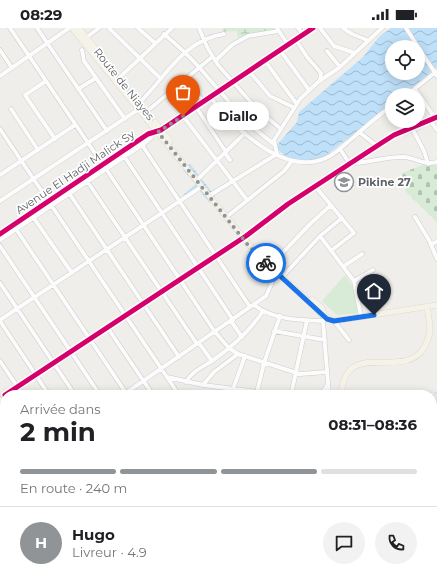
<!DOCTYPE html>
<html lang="fr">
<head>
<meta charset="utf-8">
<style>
	:root { --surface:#fff; --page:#f2f2f2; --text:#202124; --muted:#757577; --line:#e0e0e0; --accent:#919496 }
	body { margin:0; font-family:Montserrat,sans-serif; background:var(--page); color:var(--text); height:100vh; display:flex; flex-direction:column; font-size:15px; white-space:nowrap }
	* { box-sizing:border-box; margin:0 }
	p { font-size:13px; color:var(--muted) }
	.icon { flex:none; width:22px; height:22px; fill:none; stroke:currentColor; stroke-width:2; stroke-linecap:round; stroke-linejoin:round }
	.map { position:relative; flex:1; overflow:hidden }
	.side { position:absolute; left:0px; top:362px; width:437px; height:196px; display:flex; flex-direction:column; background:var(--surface); border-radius:16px 16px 0 0; box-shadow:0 2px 10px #0003 }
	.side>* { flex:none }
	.buttons { position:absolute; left:385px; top:12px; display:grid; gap:8px }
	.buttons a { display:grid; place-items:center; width:40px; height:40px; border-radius:50%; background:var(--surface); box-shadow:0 2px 10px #0003; font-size:20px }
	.pin { position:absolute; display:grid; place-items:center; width:34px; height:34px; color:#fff; margin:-41px -17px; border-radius:50% 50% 50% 0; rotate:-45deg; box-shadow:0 0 4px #0007 }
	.pin .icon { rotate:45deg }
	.courier { position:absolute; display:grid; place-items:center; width:40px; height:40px; margin:-20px; border:3px solid #1a73e8; border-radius:50%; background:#fff; color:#222; box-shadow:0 1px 5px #0007 }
	.bubble { position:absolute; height:28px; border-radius:14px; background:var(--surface); box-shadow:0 2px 10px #0003; font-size:13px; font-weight:700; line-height:28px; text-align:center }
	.summary em { font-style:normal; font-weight:700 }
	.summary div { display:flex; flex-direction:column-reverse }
	.summary { display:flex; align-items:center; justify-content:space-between; height:68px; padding:0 20px }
	h1 { font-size:26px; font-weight:700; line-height:30px }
	.bar { display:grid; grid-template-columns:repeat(4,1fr); gap:6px 4px; align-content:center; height:48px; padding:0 20px }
	.bar i { height:5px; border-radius:3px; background:var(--line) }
	.bar .on { background:var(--accent) }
	.bar p { grid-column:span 4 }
	.line { display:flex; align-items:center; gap:10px; padding:0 20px; border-top:1px solid var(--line) }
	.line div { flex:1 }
	.round { display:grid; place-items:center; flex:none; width:42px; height:42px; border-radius:21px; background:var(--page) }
	.status { display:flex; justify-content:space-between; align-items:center; height:28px; padding:0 20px; background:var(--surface); direction:ltr }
	.status svg { height:11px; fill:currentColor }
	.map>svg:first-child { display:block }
	.grass { fill:#d8ebd6 }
	.wetland { fill:url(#wetland-marsh) }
	.cemetery { fill:url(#cemetery-stones) }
	.water { fill:url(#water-waves); fill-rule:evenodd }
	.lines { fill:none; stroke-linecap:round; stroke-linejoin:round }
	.minor-casing { stroke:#cbcccc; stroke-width:5 }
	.major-casing { stroke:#d7ceb8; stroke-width:6 }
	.minor { stroke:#fdfcfc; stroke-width:4 }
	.major { stroke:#f4f2e9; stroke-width:5.5 }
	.rail-casing { stroke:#e4e4e4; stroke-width:2.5 }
	.rail { stroke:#fff; stroke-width:1; stroke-dasharray:3; stroke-linecap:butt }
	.cycleway-casing { stroke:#fff; stroke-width:8 }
	.cycleway { stroke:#d6006c; stroke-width:5 }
	.done { stroke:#919496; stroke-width:4; stroke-dasharray:0 7.2 }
	.route { stroke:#1a73e8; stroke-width:5 }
	.labels { text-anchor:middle; stroke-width:3.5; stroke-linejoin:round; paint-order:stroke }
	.street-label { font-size:11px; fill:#5f6368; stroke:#fff }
	.poi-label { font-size:11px; font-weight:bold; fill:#5f6368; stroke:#fff; text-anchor:start }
</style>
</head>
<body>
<div class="status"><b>08:29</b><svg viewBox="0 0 49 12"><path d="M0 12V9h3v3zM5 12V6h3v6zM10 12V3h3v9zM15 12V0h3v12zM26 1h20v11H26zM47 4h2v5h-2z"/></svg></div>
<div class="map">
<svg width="437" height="558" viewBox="0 0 437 558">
	<defs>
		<pattern id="wetland-marsh" width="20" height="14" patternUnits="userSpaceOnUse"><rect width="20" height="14" fill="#d8ebd6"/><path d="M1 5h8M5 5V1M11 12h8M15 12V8" fill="none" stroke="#b2c2b1"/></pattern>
		<pattern id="cemetery-stones" width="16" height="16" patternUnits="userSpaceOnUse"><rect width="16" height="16" fill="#d8ebd6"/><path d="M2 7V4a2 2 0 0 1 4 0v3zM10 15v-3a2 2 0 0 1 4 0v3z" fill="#b2c2b1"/></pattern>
		<pattern id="water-waves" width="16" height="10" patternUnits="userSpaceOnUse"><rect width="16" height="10" fill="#bfe0f9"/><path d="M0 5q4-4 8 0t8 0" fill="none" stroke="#9eb9cd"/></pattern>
	</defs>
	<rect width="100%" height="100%" fill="#efeeea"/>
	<path class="grass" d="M345,247l8,12 6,26 -22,2 -15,-14z"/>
	<path class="wetland" d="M222,0h53v3l-27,3 -10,4 -1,-7 -15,1z"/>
	<path class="cemetery" d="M423,137h14v57l-31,-30 -4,-19z"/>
	<path class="water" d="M391,0h46v39l-34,28h-11v9l-68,53c-15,6 -40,5 -48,-11l21,-24 2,-10 64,-55 16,-20zM392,19h26v26h-26z
		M91,13l67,84 -5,5 -67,-84z
		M190,136l25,32 -6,6 -10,-12 -13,8 -3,-3 13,-11 -13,-14z"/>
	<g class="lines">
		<g class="minor-casing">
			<path id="minor" d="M10,0l93,137
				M37,0l70,103
				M109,0l52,51
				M138,0l17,15
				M199,0l8,19 11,18 38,43 25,21
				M277,0l11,17
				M298,0l6,7
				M320,0l14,18 21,7
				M343,0l9,6 15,6
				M406,0l12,19
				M164,6c12,10 24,21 34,32 25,28 45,56 76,78
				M87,9l12,-9
				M296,12l11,17 14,16 -1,7
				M418,19l19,29
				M0,22l12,18
				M82,22l2,11 41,58
				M280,22l29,40
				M327,23l13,16
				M215,33l17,-16 16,-9 31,-5
				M265,33l31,42
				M249,43l21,25 23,11
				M0,48l69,-48
				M119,50l53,-50
				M185,52l18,21
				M46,53l-21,14 30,44
				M78,61l18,-11
				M415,61l20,29
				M407,67l30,-24
				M210,69c25,32 77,83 120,59 9,-5 16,-13 24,-19 12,-11 25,-22 38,-31
				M139,75c27,-26 44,-63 85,-69
				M196,79l30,45
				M11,81l27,41
				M146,84l66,-55
				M183,88l64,84
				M430,92l7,10
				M412,100l12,23 4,13
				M0,101l49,73
				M359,104l18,14
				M142,117l108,162
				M340,121l10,15
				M225,125l5,7
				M124,128l109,164
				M352,135c18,0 34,-7 52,-6 12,1 21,9 33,5
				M106,141l109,163 14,16 9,6 62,20 27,-2
				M0,147l75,-50
				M199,150l46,-45
				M87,153l110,163
				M315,158l39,47 -22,17
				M69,165l110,164
				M212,166l65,-40 -3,-14 26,-41 18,-17 22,-15 42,-39
				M0,173l139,-92
				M51,177l128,190
				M229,187l55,-44 8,-10
				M33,189l39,56
				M415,189l14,23 8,19
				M16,201l110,164
				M0,206l148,-100 13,-4 152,-102
				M320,208l34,45 7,36
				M0,212l145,-97 6,-5 1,-4
				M431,216l6,-2
				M0,218l100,149
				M272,236l38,-40 21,-19
				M344,238l18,-12
				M284,247l36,-39 22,-18
				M354,253l19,-11
				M0,255l75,112
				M358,266l25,-3
				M254,277c20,15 45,15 69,16
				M325,289l-2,4 6,74
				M0,292l201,-133
				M0,293l49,74
				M231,293l11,16
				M334,293l15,19
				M107,299l46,68
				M274,303l51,9
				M199,315l13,18
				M0,333l23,34
				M167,349l36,8 77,10
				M186,354c6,-11 17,-15 26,-21 20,-14 38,-30 51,-50
				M203,357l11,-13 24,-18
				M233,361l12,-33
				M257,364l7,-29 16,-47
				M5,367l241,-159 42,-32 95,-62 11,-7 43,-18
				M123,367l143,-99 10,-23
				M291,367l16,-75
				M320,367l8,-10
				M0,371l5,7
				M432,399h5
				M0,410l5,7
				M0,459l5,-1
				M0,498l5,14
				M0,522l5,9
				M15,553l3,5
				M34,553l1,5
				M69,553l5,5
				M209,553l3,5
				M250,553l1,5
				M48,558l8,-5
				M77,558l8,-5
				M106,558l7,-5
				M136,558l7,-5
				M165,558l7,-5
				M183,558l8,-5
				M221,558l9,-5
				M311,558l34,-3"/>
		</g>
		<g class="major-casing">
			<path id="major" d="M72,0l184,225 57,52 9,10 12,6 103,-16
				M79,0l22,28
				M155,94l15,19
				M312,271l10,9 3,9
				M341,367c5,-59 61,-13 83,-47 3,-5 5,-11 6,-17 0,-8 -2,-17 -3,-25
				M344,553l1,5"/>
		</g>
		<use href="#minor" class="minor"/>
		<use href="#major" class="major"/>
		<g class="rail-casing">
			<path id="rail" d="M419,367l18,-2
				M432,373l5,-1
				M0,441l5,-2
				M0,448l5,-1"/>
		</g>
		<use href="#rail" class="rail"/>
		<g class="cycleway-casing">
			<path id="cycleway" d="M0,206l148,-100 13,-4 152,-102
				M5,367l241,-159 42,-32 95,-62 11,-7 43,-18"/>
		</g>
		<use href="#cycleway" class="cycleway"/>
	</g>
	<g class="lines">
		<path class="done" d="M183,88l-25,16 90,113 18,18"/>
		<path class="route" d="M266,235l61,56 7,2 40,-6"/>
	</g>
	<defs>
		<g id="school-ring" transform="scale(1)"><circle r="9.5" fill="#fff" stroke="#919496" stroke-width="1.5"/><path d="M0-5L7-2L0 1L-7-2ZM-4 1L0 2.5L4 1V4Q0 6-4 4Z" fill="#919496"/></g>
	</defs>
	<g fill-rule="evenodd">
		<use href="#school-ring" x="344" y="154"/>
	</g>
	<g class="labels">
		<g class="street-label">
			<text transform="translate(124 56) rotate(51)" y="4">Route de Niayes</text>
			<text transform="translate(75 144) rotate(-34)" y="4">Avenue El Hadji Malick Sy</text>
		</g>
		<g class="poi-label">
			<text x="358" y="158">Pikine 27</text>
		</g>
	</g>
</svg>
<div class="buttons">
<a><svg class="icon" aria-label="locate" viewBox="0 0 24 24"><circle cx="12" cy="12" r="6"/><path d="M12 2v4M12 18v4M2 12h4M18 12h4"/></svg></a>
<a><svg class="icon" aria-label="layers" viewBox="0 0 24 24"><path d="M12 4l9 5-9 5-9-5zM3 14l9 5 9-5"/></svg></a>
</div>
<div class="pin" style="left:183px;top:88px;background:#ea580c"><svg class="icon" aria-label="bag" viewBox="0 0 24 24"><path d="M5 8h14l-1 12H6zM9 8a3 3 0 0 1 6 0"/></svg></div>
<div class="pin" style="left:374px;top:287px;background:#1f2937"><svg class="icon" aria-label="home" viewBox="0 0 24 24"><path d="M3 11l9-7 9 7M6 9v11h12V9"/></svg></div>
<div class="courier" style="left:266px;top:235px"><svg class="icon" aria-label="bike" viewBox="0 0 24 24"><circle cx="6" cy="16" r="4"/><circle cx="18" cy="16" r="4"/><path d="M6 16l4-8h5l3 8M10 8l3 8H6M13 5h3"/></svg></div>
<div class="bubble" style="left:207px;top:74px;width:62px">Diallo</div>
<section class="side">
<div class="summary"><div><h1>2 min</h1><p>Arrivée dans</p></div><em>08:31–08:36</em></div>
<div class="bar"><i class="on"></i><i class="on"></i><i class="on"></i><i></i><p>En route · 240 m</p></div>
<div class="line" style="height:72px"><b class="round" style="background:var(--accent);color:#fff">H</b><div><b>Hugo</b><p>Livreur · 4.9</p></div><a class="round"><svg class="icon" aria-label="chat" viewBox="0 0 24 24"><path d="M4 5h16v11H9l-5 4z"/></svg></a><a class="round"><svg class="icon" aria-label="phone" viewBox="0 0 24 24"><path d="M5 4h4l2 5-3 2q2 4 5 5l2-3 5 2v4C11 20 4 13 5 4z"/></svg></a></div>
</section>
</div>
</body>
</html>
